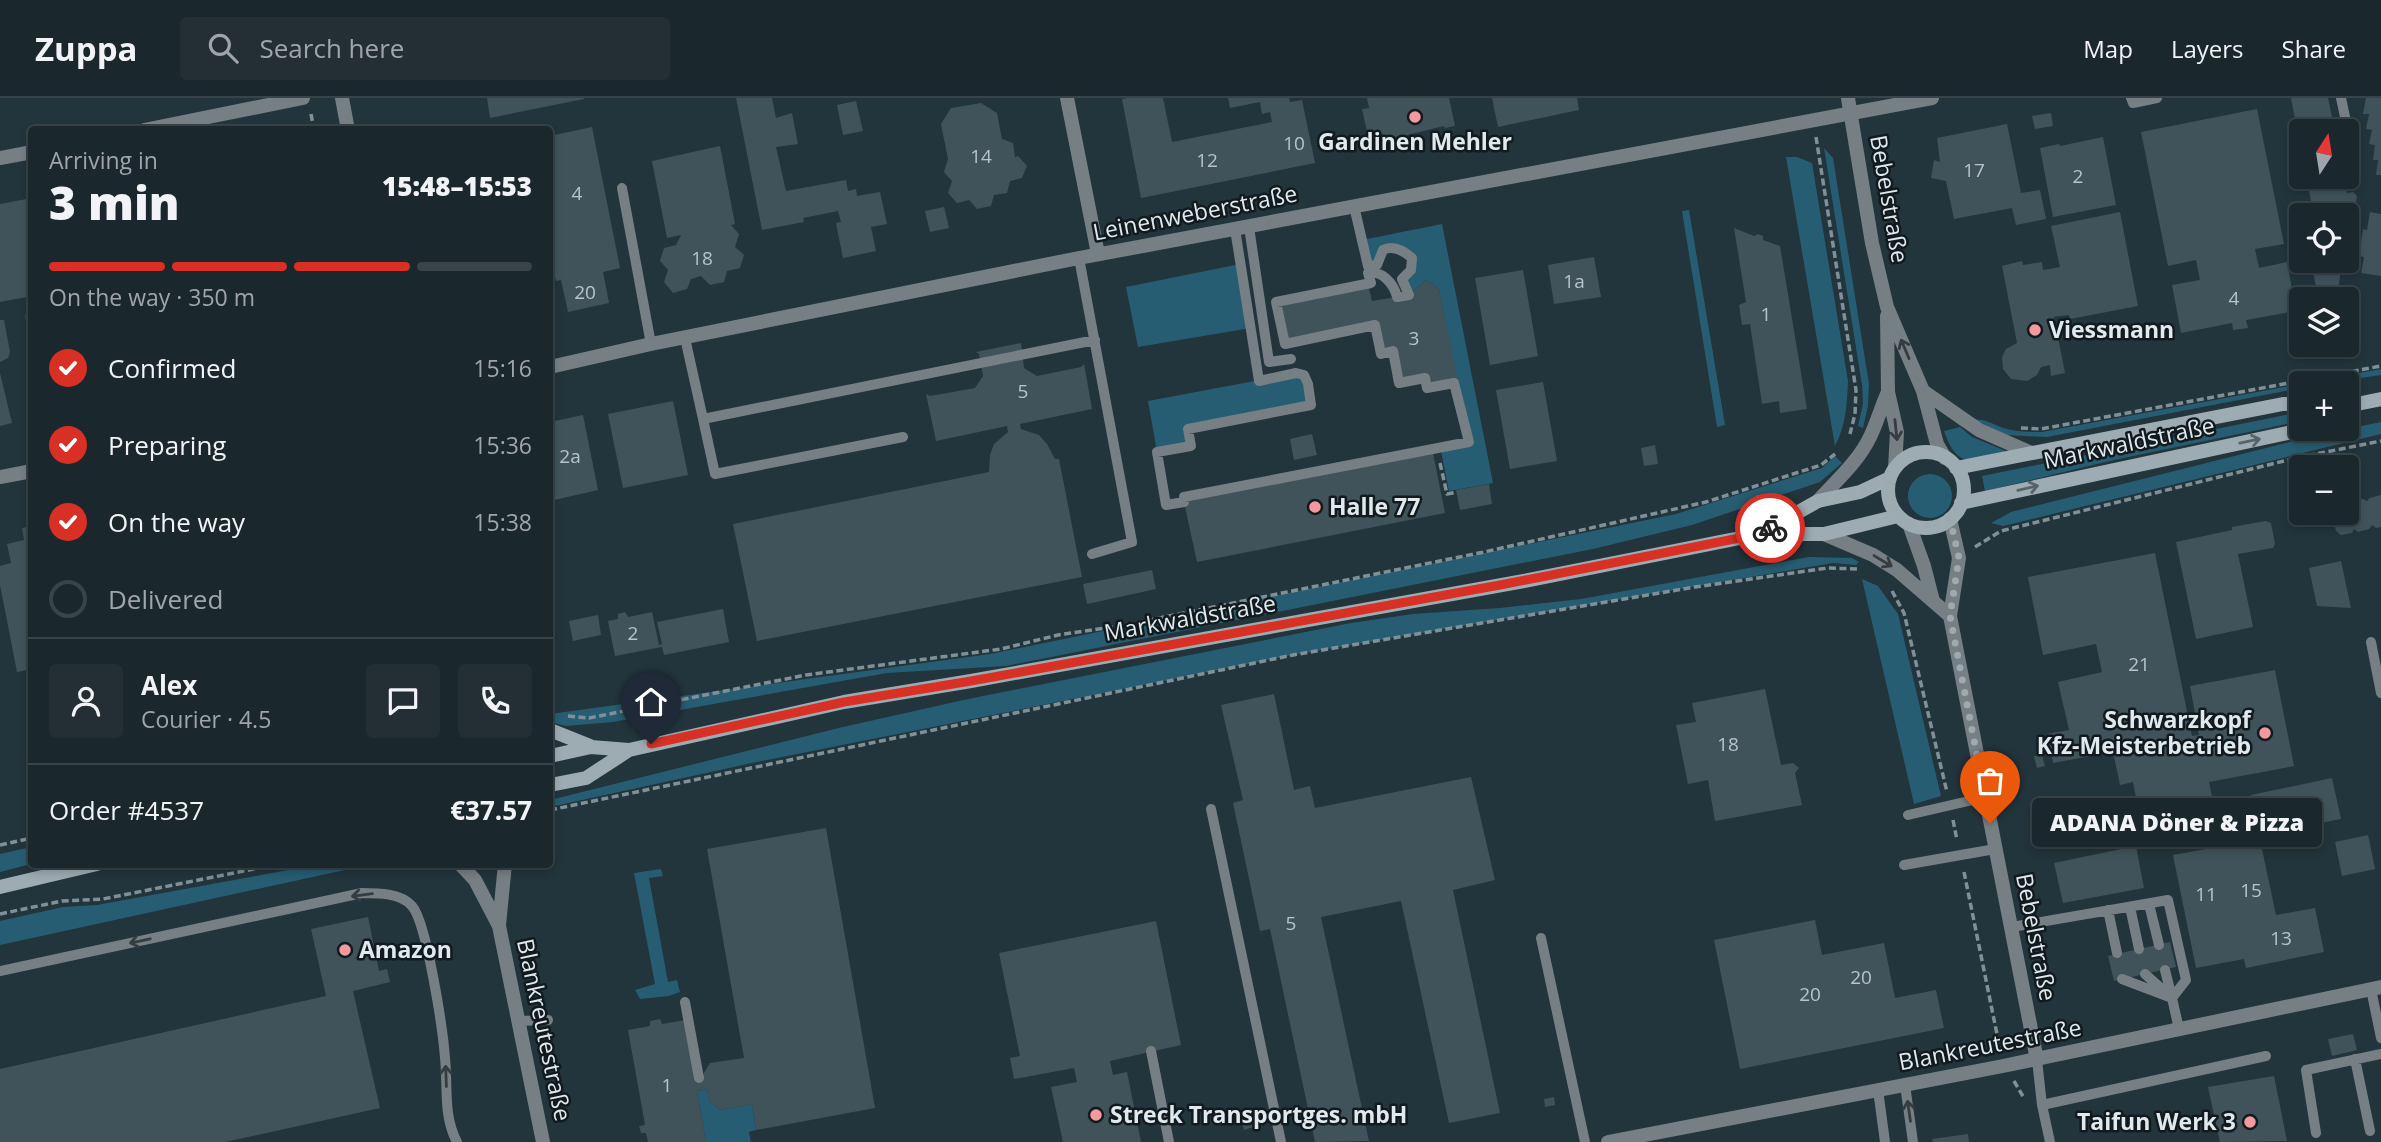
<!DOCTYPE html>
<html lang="en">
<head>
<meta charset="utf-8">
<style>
	:root { --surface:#1a272d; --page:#232f35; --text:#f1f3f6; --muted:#9fa5aa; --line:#384449; --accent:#d93025 }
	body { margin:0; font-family:"Open Sans",sans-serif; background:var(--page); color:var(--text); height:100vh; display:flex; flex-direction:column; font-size:26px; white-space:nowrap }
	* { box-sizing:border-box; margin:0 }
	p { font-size:23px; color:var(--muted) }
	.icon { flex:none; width:38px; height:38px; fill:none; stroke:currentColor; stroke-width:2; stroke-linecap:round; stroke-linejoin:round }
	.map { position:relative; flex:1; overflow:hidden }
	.side { position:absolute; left:28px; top:28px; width:525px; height:742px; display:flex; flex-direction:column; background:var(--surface); border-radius:7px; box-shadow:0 4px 10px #0003,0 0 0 2px var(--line) }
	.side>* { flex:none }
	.needle { width:46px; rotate:12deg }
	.controls { position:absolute; left:2289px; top:21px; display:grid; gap:14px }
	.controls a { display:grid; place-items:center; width:70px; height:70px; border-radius:7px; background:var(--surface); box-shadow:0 4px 10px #0003,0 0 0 2px var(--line); font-size:35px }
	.pin { position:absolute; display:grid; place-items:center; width:60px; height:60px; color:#fff; margin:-72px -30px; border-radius:50% 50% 50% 0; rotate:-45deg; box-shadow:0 0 7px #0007 }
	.pin .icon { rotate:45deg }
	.courier { position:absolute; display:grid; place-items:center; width:70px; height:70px; margin:-35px; border:5px solid #d93025; border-radius:50%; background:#fff; color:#222; box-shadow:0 2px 9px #0007 }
	.bubble { position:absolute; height:49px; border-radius:7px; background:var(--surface); box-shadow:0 4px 10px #0003,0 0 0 2px var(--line); font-size:23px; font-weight:800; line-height:49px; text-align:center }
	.headline em { font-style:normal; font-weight:800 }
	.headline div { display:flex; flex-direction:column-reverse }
	.headline { display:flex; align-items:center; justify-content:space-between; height:119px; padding:0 21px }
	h1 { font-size:46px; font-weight:800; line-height:52px }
	.bar { display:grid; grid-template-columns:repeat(4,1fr); gap:10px 7px; align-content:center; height:84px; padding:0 21px }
	.bar i { height:9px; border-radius:5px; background:var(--line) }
	.bar .active { background:var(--accent) }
	.bar p { grid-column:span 4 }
	.line { display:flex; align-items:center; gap:18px; padding:0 21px; border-top:2px solid var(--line) }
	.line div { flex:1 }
	.round { display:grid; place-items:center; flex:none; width:74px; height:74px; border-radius:7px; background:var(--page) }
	ol { padding:0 21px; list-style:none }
	li { display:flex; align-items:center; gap:21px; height:77px }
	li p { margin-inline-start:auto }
	li .icon { padding:7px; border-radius:50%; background:var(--accent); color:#fff; stroke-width:4 }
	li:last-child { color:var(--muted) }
	li i { width:38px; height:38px; border:4px solid var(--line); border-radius:50% }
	header { display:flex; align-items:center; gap:42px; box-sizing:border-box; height:98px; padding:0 35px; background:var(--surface); border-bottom:2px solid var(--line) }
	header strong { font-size:33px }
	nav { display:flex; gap:38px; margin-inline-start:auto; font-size:24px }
	.search { width:490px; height:63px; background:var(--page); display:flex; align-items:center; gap:18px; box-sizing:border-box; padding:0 24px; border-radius:7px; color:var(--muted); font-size:26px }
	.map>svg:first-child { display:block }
	.green { fill:#275d72 }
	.building { fill:#40535b }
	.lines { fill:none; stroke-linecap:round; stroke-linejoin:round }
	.path { stroke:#819096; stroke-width:3.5; stroke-dasharray:7 3.5; stroke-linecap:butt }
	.service { stroke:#767f83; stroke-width:10 }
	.minor { stroke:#767f83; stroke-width:14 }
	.tertiary { stroke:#767f83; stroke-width:14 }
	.secondary { stroke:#9dacb2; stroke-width:14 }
	.oneway { stroke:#353d41 }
	.oneway2 { stroke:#586368 }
	.done { stroke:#9daab0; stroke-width:7; stroke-dasharray:0 12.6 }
	.route { stroke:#d93025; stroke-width:9 }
	.poi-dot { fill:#f49a9f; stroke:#121a1e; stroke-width:2.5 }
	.labels { text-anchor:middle; stroke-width:5; stroke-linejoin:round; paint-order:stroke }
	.number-label { font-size:19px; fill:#b7c4ca }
	.poi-label { font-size:23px; font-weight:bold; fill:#dfeaef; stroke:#121a1e; text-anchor:start }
	.street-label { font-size:23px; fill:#dfeaef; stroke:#121a1e }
</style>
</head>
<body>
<header>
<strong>Zuppa</strong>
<div class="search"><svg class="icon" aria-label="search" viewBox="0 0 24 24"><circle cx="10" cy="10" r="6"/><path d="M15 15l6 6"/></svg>Search here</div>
<nav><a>Map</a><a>Layers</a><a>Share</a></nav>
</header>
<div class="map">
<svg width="2381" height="1044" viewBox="0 0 2381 1044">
	<rect width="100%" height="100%" fill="#22343c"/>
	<path class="green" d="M1824,50l9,10 36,226 -1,22 -5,22 -5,-2 5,-22 -1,-19z
		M1786,59h11l15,6 36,218c-1,24 -2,44 -13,65z
		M1689,112l36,215 -8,2 -35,-216z
		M1442,126l51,259 -44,8 -9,-45 28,-4 -29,-153 -13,-9 -17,15 -7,-16 11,-15 -18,-16 -27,18 -6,-26z
		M1240,166l11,64 -113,19 -12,-60z
		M2381,271v6l-54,8h-26v5l-254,49 -42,-2 -30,-15c10,-2 21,6 32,9 12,3 23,3 35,3z
		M1298,275l13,32 -122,24 2,17 -34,6 -9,-51z
		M2301,314v9l-187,39 -129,31 -3,-15z
		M2381,324v12l-378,92 -12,-3 20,-11 311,-78z
		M1960,329l12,10 34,14c-35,9 -48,20 -62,-20z
		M1835,358l7,7 -22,19 -128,43 -99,24 -587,117 -119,7 -274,49 -47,4 -16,-4v-8l440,-60 686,-140 146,-46z
		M1908 398a22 22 0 1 1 44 0a22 22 0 1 1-44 0Z
		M1809,459l43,1 7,4 -3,3 -23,-2 -540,92 -541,108 -202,44v-7l293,-73 125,-28 383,-76 62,-9 87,-6 81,-9z
		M1862,481l16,7 20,28 43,182 -27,8z
		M31,749v17l-31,8v-18z
		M316,767h52l-368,80v-24l63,-14 34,-2z
		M661,771l2,7 -14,2 19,104 9,-2 3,12 -11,4 -29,3 -5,-9 20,-6 -21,-111z
		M707,991l2,11 11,10 32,-6 4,26 -7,2 2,10h-45l-9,-51z"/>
	<path class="building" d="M487,0h97v1l-94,19z
		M736,0h36l4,20 16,-5 6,31 -22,3 10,44 60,-11 2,11 8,-2 1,7 23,-4 7,32 -16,3 5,24 -33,7 -7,-35 5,-1 -3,-11 -35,7 1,4 -42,8z
		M1128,0h35l9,44 100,-20 -2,-10 -8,2 -2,-12 -30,6 -2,-10h61l1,4 12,-2 13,63 -174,35 -19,-99z
		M1367,0h82l6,28 -10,2 -1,-2 -49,12v-2l-26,5 -7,-32 7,-1z
		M1492,0h85l2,12 -81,17z
		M2291,0h37l7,33h-34l-1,14z
		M2366,0h15v77h-5l2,-15h-5l2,-15 -6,-1 3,-14 -6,-1 3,-15h-6z
		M856,3l7,30 -20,4 -6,-30z
		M981,5l16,10 5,26 11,4 2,14 3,-1 9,10 -5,12 -12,3 -3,12 -13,2 -3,11 -14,3 -8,-9 -12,3 -9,-10 4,-12 -8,-9 4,-13 -7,-35 10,-16z
		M2257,11l27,135 -29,5 4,19 28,-6 9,49 -50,9 2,8 -15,2 -1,-7 -51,10 -9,-48 28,-5 -4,-20 -28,6 -27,-134z
		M2051,15l2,13 -18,3 -3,-13z
		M2007,26l14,69 19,-3 6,29 -30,6 -4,-17 -58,11 -8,-38 -15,-3 3,-18 6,2 -3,-24z
		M592,29l28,141 -17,4 6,31 -41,9 -7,-32 -5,1 -6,-30v-115z
		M2103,39l13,68 -63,12 -13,-69 19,-4 1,2z
		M720,48l15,78 -4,1 8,9 -4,13 9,8 -4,13 -13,3 -3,11 -14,3 -9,-9 -10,3 -4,10 -14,4 -9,-11 4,-12 -8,-9 4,-13 12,-3 5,-10 -14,3 -15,-77z
		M2306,79h38l3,16 6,-1 4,4 -1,6h-6l-3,4 3,1 -1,8h-35z
		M32,100v98l-32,6v-98z
		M944,109l5,21 -19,4 -5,-21z
		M2120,114l18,94 -68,13 -1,-4 -15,2 11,56 -14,3 -1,-11 -9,2 -4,8 -10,6 -16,-2 -8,-10 -1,-12 4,-8 11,-6 -15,-77 20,-5 1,4 19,-3 1,8 17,-3 -9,-41z
		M2370,114l11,2v62l-20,-3 3,-16 -17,-4v-5l13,2 3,-21 4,1z
		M1734,130l20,8 4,-2 5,2v4l17,6 27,163 -27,4 -1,-12 -17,3 -12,-80 -8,1 -3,-20 7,-3z
		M1594,159l7,40 -47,7 -6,-39z
		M2311,163h31l-4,30 -22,-4z
		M1523,172l15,86 -48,9 -15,-87z
		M1426,182l13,9 19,93 -31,6 -2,-10 -26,5 -6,-32 -12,3 -6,-29 -90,19 -9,-42 92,-18 4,17 37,-6z
		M32,216v22l-3,1 -4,-22z
		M0,222h4l6,32 -2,6 -8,4z
		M1021,245l3,25 13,8 44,-9 3,-3 8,45 -72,15 1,5 18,6 8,9 8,15h4l23,118 -325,64 -24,-117 256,-52 1,-17 4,-11 14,-12 -1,-6 -71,15 -10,-47 4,2 45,-8 8,-12 -4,-22 -3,-2z
		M0,275l12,50 -12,3z
		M1543,284l14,79 -47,8 -14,-79z
		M673,303l15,74 -65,13 -15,-74z
		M583,317l15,75 -48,11v-79z
		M1312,336l5,21 -23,5 -4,-21z
		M1655,347l3,19 -14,2 -3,-18z
		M1432,350l13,65 -248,49 -13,-60z
		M1489,386l3,20 -32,6 -4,-20z
		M2381,397v32l-5,1 -4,-3 -3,4 -11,3 -4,-3 -2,4 -11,2 -5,-4 -4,-18h15v-11l3,3 2,-4 11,-2 4,2 3,-3z
		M2266,423l5,2 4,21 -2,4 -35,6 15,73 -57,12 -20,-97 56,-12v-3z
		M32,428v143l-15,3 -17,-87v-19l11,-3 -4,-19 17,-4 -2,-12z
		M2155,455l37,183 7,-1 -9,-49 85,-16 19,96 -85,16 8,39 -39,8 2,9 -35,7 -12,-63 -13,3 -7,-33 -60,11 -6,-29 22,-4 -11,-48 44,-10 -6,-28 -53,11 -15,-78z
		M2341,463l10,47 -34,-2 -8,-38z
		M1152,472l4,19 -69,15 -4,-20z
		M723,511l6,33 -65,13 -2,-8 -47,9 -7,-35 10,-2v-5l7,-2 3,5 24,-5 7,33 3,-1 -5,-22z
		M598,517l3,20 -28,6 -4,-20z
		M1765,591l16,76 12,-2 6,5 -4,5 7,32 -87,16 -7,-41 -20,4 -12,-59 20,-3 -4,-19z
		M1274,596l20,96 16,-4 5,22 156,-31 24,103 -42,10 47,223 -51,10 -48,-222 -80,16 48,224 -54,1 -45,-213 -10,2 -27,-128 10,-3 -22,-95z
		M2042,657l3,11 -8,2 -3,-12z
		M2332,680l9,41 -82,16 17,80 39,-7 9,44 -78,16 -2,-9 -48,9 -23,-113 49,-9 -1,-3 18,-4 -4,-20 20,-5 -4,-19z
		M2065,708l3,21 -23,4 -4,-21z
		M826,730l49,280 -119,22 -4,-26 -32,6 -11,-10 -2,-11 -10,2 9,51h-58l-2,-9h-5l-2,-7 6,-1 -17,-95 22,-4v-5l10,-2 2,5 23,-4 16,58 9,-15 34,-5 -37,-209z
		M2368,737l7,34 -33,7 -7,-34z
		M2136,748l8,42 -81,15 -9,-40z
		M368,819l11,54 8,-2 3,13 -37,9 27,117 -155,34h-225v-73l326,-73 -15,-67z
		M1815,822l7,35 62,-12 11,55 41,-8 8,38 -204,41 -26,-129z
		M1156,823l25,124 -71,16 3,14 14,-3 14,70h-78l-12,-55 26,-5 -3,-14 -60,11 -4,-21 10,-2 -21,-103z
		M2170,844l6,25 -62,14 -6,-25z
		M2353,936l4,16 -25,6 -4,-17z
		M2274,978l13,65 -67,1 -12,-55z
		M1554,999l1,8 -10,2 -1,-8z
		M1248,1010l5,19 -9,3 -4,-19z
		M1968,1036l1,8h-36l-1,-3z"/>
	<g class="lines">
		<path class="path" d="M311,16l3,16
			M1816,39l40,253 -1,24 -5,20
			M2021,330l20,1 340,-63
			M1440,365l7,31 10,-2
			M1975,449l26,-16 295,-73 85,-17
			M1892,493l12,22 43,179
			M568,618l21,2 217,-43 195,-26 57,-14 62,-9 364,-74 222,-50 115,-37 14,-11
			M550,712l743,-155 402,-68 133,-19 30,1
			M1953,722l4,20
			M0,747l32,-7
			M1964,774l36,177
			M0,816l62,-13 41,-2 176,-35
			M2014,983l10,17"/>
		<path class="service" d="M2131,0l2,5 24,-5
			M2341,0l15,71
			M622,90l29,156
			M1354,108l14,60 9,-1 6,-15c10,-5 21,1 29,8l-1,12 -9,9 7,16 -12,2c-3,-13 -15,-27 -29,-24l3,10 -95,19 9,42 90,-19 6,29 12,-3 6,32 26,-5 2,10 27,-5 15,59 -285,55v5l-18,3 -9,-53 34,-6 -3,-17 123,-24 -3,-21 -4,-9 -8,-2 -37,8 -24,-152z
			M1249,129l20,135 22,-3
			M1079,160l53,284 -40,12
			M685,240l18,81 392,-79
			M703,321l12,55 188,-37
			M2371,544l10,51
			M1211,711l70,333
			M1908,717l78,-18
			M1904,767l91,-16
			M2149,806l10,41
			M2130,809l9,42
			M2108,812l9,43
			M2012,829l156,-27 18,80 -14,18 7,31
			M1541,840l44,204
			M2165,872l7,28
			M0,873l362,-78c16,0 39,0 50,13 15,17 31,125 33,152 3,29 -2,58 12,84
			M2145,876l19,17
			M2122,881l50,19
			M2371,891l10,49
			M685,904l14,76
			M519,923l29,-1
			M1151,953l18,91
			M2355,961l15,72
			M2037,962l5,45 8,37
			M1905,987l8,57
			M1878,992l7,52
			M2042,1007l224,-49
			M2316,1035l-10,-63 75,-16"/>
		<path class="minor" d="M342,0l6,32
			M1067,0l31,156
			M144,32l159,-32
			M0,60l32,-6
			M550,269l101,-23 428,-86 853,-160
			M0,379l32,-6
			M1950,421l9,39 -9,58 87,444
			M1909,426l15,42 9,35
			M1824,436l49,21 24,15 53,46
			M460,766l15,16 24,46 44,216
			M499,827l6,-61
			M1608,1044l395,-76 378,-79"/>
		<path class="tertiary" d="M1848,0l24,145 15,64 36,84 14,53 8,14
			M1887,218l1,76 9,40 -2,36
			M1923,293l56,39 50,22
			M1818,403c18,-20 40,-39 52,-64 7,-14 11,-30 18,-45"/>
		<path class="secondary" d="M2347,308l34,-7
			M1888 392a38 38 0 1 1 76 0a38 38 0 1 1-76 0Z
			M1956,370l327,-64h18
			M1961,405l345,-74
			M1761,435l57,-32 42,-9 30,-14
			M550,632l40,16
			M550,658l41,-9 38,3 215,-48 127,-21 553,-100 236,-47h64l74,-18
			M550,687l36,-7 43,-28
			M0,789l97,-23"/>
	</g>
	<defs><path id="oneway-shaft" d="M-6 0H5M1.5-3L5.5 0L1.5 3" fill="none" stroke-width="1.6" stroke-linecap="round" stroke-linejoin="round" transform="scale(1.75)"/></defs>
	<g class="oneway">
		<use href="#oneway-shaft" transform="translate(1905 251) rotate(-113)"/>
		<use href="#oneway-shaft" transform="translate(1896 332) rotate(84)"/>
		<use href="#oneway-shaft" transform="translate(1883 463) rotate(31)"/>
		<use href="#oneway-shaft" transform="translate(362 797) rotate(173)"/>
		<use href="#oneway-shaft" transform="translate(140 843) rotate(168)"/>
		<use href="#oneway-shaft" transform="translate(446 978) rotate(-92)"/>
		<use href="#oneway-shaft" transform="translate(1909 1013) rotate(-98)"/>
	</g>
	<g class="oneway2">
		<use href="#oneway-shaft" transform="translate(2250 343) rotate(-12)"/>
		<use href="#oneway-shaft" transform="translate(2028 390) rotate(-13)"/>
	</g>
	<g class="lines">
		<path class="done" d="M1770,430l48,-27 42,-9 30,-14c-6,41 25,60 60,41l9,39 -9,58 40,207"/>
		<path class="route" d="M651,646l193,-42 127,-21 529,-96 260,-51 10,-6"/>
	</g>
	<g class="poi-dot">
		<circle cx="1415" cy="19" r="7"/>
		<circle cx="2035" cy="232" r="7"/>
		<circle cx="1315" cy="409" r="7"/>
		<circle cx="2265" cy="635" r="7"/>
		<circle cx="345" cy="852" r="7"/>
		<circle cx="1096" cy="1017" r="7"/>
		<circle cx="2250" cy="1024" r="7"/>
	</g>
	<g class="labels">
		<g class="number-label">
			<text x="1294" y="52">10</text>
			<text x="981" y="65">14</text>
			<text x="1207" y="69">12</text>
			<text x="1974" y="79">17</text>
			<text x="2078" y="85">2</text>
			<text x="577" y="102">4</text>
			<text x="702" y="167">18</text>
			<text x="1574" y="190">1a</text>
			<text x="585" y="201">20</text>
			<text x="2234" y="207">4</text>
			<text x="1766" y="223">1</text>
			<text x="1414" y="247">3</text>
			<text x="1023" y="300">5</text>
			<text x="570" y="365">2a</text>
			<text x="633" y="542">2</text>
			<text x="2139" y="573">21</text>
			<text x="1728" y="653">18</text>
			<text x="2251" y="799">15</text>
			<text x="2206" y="803">11</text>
			<text x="1291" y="832">5</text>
			<text x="2281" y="847">13</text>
			<text x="1861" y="886">20</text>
			<text x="1810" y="903">20</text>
			<text x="667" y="994">1</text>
		</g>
		<g class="poi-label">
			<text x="1415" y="52" text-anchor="middle">Gardinen Mehler</text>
			<text x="2049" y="240">Viessmann</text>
			<text x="1329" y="417">Halle 77</text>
			<text x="2251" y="630" text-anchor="end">Schwarzkopf<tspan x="2251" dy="26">Kfz-Meisterbetrieb</tspan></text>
			<text x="359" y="860">Amazon</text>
			<text x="1110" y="1025">Streck Transportges. mbH</text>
			<text x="2236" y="1032" text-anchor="end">Taifun Werk 3</text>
		</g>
		<g class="street-label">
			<text transform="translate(1889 101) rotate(80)" y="8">Bebelstraße</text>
			<text transform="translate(1195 115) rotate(-11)" y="8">Leinenweberstraße</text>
			<text transform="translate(2129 345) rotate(-12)" y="8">Markwaldstraße</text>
			<text transform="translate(1190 520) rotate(-10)" y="8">Markwaldstraße</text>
			<text transform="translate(2036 839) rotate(79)" y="8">Bebelstraße</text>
			<text transform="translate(544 932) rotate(78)" y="8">Blankreutestraße</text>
			<text transform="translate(1990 947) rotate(-11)" y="8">Blankreutestraße</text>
		</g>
	</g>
</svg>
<div class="controls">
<a><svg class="needle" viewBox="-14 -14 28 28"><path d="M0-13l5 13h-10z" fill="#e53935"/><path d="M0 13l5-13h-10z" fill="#9fa5aa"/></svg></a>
<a><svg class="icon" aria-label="locate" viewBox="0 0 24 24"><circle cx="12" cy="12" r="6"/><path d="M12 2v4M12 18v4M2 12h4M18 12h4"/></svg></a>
<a><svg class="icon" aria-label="layers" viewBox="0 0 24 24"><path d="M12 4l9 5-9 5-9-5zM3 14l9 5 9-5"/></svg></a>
<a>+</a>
<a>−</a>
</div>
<div class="pin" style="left:1990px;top:725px;background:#ea580c"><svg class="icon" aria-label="bag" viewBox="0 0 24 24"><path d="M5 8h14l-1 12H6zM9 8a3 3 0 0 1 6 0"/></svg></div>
<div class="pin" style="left:651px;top:646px;background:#1f2937"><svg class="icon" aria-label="home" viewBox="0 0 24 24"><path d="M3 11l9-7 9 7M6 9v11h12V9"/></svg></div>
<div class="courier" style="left:1770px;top:430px"><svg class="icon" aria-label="bike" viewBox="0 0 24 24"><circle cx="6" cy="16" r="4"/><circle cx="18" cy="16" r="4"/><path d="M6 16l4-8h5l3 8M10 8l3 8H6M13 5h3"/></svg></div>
<div class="bubble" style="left:2032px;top:700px;width:290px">ADANA Döner &amp; Pizza</div>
<section class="side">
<div class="headline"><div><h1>3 min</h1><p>Arriving in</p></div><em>15:48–15:53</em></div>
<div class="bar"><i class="active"></i><i class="active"></i><i class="active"></i><i></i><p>On the way · 350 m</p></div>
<ol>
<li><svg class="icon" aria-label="check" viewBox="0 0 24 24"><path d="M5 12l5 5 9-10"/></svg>Confirmed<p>15:16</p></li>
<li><svg class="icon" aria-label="check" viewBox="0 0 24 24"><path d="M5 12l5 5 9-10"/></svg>Preparing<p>15:36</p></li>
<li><svg class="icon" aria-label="check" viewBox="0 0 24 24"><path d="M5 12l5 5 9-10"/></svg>On the way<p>15:38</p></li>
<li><i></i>Delivered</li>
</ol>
<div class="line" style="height:126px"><a class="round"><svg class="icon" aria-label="person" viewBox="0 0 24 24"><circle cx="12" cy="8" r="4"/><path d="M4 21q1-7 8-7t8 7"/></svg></a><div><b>Alex</b><p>Courier · 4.5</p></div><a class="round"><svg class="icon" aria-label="chat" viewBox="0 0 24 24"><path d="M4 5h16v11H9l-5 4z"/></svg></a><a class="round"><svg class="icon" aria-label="phone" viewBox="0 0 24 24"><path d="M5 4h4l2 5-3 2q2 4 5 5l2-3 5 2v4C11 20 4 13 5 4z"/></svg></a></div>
<div class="line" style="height:91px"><div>Order #4537</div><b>€37.57</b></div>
</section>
</div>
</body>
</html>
